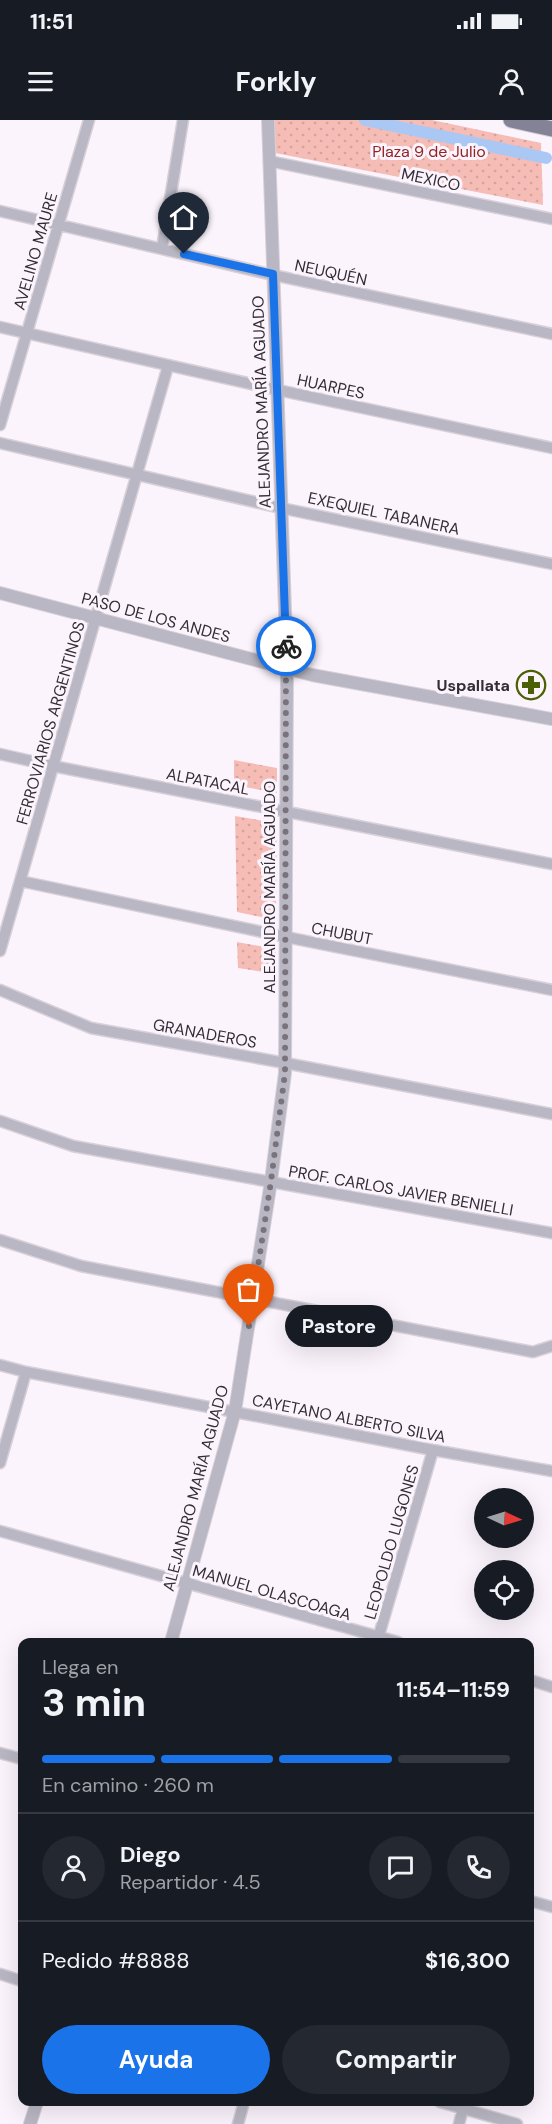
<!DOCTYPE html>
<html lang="es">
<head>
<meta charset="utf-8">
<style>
	:root { --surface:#171b24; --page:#242831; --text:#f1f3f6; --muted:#9ea1a6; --line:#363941; --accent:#1a73e8 }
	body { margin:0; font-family:"DM Sans",sans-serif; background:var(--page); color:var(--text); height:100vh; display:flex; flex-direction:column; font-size:22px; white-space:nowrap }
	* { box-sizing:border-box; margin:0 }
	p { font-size:20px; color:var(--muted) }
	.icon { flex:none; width:33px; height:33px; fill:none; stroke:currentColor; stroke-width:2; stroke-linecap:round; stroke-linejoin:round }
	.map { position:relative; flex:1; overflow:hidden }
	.sheet { position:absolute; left:18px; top:1518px; width:516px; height:468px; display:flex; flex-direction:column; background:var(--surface); border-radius:12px; box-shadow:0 6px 24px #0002 }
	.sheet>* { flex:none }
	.needle { width:39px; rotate:94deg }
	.controls { position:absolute; left:474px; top:1368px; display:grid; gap:12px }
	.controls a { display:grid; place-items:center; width:60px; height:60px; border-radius:50%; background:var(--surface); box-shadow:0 6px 24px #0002; font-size:30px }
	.pin { position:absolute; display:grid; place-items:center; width:51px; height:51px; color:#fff; margin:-62px -26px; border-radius:50% 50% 50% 0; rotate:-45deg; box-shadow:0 0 6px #0007 }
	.pin .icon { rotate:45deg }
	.courier { position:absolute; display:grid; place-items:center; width:60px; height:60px; margin:-30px; border:4px solid #1a73e8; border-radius:50%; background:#fff; color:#222; box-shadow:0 2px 8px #0007 }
	.bubble { position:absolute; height:42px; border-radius:21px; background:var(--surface); box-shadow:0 6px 24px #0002; font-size:20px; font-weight:700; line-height:42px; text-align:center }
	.head em { font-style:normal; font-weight:700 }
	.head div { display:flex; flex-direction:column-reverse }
	.head { display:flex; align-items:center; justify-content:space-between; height:102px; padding:0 24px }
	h1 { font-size:39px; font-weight:700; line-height:45px }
	.bar { display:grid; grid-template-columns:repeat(4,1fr); gap:9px 6px; align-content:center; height:72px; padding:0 24px }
	.bar i { height:8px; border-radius:4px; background:var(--line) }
	.bar .selected { background:var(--accent) }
	.bar p { grid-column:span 4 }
	.line { display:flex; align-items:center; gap:15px; padding:0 24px; border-top:2px solid var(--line) }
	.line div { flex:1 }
	.round { display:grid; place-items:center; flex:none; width:63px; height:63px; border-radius:32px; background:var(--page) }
	.primary-button { display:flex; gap:12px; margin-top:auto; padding:12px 24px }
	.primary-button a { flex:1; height:69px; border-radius:36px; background:var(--accent); color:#fff; font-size:24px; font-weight:700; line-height:69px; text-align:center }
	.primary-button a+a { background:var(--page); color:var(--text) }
	.status { display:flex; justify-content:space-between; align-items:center; height:42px; padding:0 30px; background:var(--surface); direction:ltr }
	.status svg { height:16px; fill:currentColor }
	header { display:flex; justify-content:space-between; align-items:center; height:78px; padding:0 24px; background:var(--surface); font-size:27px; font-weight:700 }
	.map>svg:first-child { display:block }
	.grass { fill:url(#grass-dots) }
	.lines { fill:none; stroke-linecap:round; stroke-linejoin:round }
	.canal { stroke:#abc8f4; stroke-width:12 }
	.minor-casing { stroke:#d8d0d9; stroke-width:13 }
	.tertiary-casing { stroke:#d8d0d9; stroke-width:14 }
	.primary-casing { stroke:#d8d0d9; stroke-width:17 }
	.minor { stroke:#b8b7c3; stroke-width:10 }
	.tertiary { stroke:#b8b7c3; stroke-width:12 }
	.primary { stroke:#848297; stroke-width:15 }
	.done { stroke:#7b737c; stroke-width:6; stroke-dasharray:0 10.8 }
	.route { stroke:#1a73e8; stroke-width:8 }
	.labels { text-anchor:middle; stroke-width:6; stroke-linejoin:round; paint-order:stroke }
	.park-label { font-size:16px; fill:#912422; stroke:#fcf4fd }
	.street-label { font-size:16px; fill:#352d36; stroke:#fcf4fd }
	.poi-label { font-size:16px; font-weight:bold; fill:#352d36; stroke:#fcf4fd; text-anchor:end }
</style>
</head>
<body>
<div class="status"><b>11:51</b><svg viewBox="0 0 49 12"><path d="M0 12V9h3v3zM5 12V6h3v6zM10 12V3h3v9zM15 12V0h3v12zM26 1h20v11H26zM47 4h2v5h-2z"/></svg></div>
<header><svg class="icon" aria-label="menu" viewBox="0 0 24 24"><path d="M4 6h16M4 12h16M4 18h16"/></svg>Forkly<svg class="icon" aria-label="person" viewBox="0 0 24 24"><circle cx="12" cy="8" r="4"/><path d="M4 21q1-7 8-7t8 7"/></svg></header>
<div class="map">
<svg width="552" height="2004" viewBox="0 0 552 2004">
	<defs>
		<pattern id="grass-dots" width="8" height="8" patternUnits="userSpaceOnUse" patternTransform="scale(1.5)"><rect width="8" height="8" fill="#f6bdb6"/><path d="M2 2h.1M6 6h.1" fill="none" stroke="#d4a39d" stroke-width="1.8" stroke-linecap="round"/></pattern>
	</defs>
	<rect width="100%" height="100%" fill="#fcf4fd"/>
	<path class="grass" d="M275,0h157l109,23 2,62 -268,-52z
		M234,640l43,8v25l-43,-8z
		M235,696l42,7 -1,97 -39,-8z
		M237,822l39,7v25l-38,-6z"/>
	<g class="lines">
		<path class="canal" d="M365,0l181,38"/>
		<g class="minor-casing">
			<path id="minor" d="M269,41l283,58
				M0,91l273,64 279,59
				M162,128l21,-128
				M0,207l278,63 274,58
				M0,305l89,-305
				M0,323l281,65 271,56
				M0,634l53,12 499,98
				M20,761l266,56 266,53
				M0,831l168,-585
				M0,870l91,38 194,35 267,51
				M0,1001l73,25 479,87
				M0,1120l81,26 452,86 19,-6
				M0,1245l26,7 407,78 119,21
				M0,1343l26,-91
				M0,1411l398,111
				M377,1522l56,-192
				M530,1560l22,7
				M0,1633l22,6
				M530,1781l22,6
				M0,1854l22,7
				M440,1982l77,22
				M238,2004l6,-22
				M459,2004l4,-16"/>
		</g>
		<g class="tertiary-casing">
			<path id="tertiary" d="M0,473l312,82 240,44
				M171,1522l64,-231 36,-230 14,-108 2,-405 -19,-548
				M30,2004l7,-22"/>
		</g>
		<g class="primary-casing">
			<path id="primary" d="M511,0l41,9"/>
		</g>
		<use href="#minor" class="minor"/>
		<use href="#tertiary" class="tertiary"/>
		<use href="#primary" class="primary"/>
	</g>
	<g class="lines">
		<path class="done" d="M249,1206l22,-145 14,-108 1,-427"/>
		<path class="route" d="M184,134l89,20 13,372"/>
	</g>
	<defs>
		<g id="pharmacy-ring" transform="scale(1.5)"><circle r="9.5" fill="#fcf4fd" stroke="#4b5f05" stroke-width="1.5"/><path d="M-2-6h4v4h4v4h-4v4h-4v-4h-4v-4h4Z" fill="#4b5f05"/></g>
	</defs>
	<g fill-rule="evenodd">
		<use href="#pharmacy-ring" x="531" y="565"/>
	</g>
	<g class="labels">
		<g class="park-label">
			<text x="429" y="37">Plaza 9 de Julio</text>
		</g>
		<g class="street-label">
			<text transform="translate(431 59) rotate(12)" y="6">MEXICO</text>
			<text transform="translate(35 131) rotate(-74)" y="6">AVELINO MAURE</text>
			<text transform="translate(331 152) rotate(12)" y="6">NEUQUÉN</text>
			<text transform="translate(331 266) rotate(12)" y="6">HUARPES</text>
			<text transform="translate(261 282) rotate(-92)" y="6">ALEJANDRO MARÍA AGUADO</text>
			<text transform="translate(384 393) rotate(12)" y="6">EXEQUIEL TABANERA</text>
			<text transform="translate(156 497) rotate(15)" y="6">PASO DE LOS ANDES</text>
			<text transform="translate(50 603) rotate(-74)" y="6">FERROVIARIOS ARGENTINOS</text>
			<text transform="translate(208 661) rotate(11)" y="6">ALPATACAL</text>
			<text transform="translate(269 767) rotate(-90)" y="6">ALEJANDRO MARÍA AGUADO</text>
			<text transform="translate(342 813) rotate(11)" y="6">CHUBUT</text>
			<text transform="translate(205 913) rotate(10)" y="6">GRANADEROS</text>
			<text transform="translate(401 1070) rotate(10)" y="6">PROF. CARLOS JAVIER BENIELLI</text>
			<text transform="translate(349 1298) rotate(11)" y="6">CAYETANO ALBERTO SILVA</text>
			<text transform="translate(195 1368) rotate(-75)" y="6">ALEJANDRO MARÍA AGUADO</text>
			<text transform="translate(391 1422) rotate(-74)" y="6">LEOPOLDO LUGONES</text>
			<text transform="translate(272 1472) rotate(16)" y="6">MANUEL OLASCOAGA</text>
		</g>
		<g class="poi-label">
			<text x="510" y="571">Uspallata</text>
		</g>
	</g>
</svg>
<div class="controls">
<a><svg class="needle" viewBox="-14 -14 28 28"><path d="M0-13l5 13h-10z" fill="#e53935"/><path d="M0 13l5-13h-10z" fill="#9ea1a6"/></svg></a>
<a><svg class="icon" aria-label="locate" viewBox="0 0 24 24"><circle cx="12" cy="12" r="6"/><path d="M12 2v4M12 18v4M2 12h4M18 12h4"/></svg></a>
</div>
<div class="pin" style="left:249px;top:1206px;background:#ea580c"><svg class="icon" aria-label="bag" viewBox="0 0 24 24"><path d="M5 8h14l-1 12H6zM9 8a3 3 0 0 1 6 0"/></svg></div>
<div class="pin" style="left:184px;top:134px;background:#1f2937"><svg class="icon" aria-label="home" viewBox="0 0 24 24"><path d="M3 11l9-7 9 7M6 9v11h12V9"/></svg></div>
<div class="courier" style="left:286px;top:526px"><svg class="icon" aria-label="bike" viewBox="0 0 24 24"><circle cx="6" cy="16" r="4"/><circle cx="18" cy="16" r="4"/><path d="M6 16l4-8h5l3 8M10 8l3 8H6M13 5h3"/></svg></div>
<div class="bubble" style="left:285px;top:1185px;width:108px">Pastore</div>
<section class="sheet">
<div class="head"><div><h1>3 min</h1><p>Llega en</p></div><em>11:54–11:59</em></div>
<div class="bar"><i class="selected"></i><i class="selected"></i><i class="selected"></i><i></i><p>En camino · 260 m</p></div>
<div class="line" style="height:108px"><a class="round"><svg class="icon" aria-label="person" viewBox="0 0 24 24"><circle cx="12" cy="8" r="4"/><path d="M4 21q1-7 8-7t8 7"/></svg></a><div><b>Diego</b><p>Repartidor · 4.5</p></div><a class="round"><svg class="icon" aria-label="chat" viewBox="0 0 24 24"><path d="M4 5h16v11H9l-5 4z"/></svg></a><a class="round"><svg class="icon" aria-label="phone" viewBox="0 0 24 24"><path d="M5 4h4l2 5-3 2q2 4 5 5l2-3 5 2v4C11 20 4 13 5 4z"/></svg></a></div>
<div class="line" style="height:78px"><div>Pedido #8888</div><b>$16,300</b></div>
<div class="primary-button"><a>Ayuda</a><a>Compartir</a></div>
</section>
</div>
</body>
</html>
